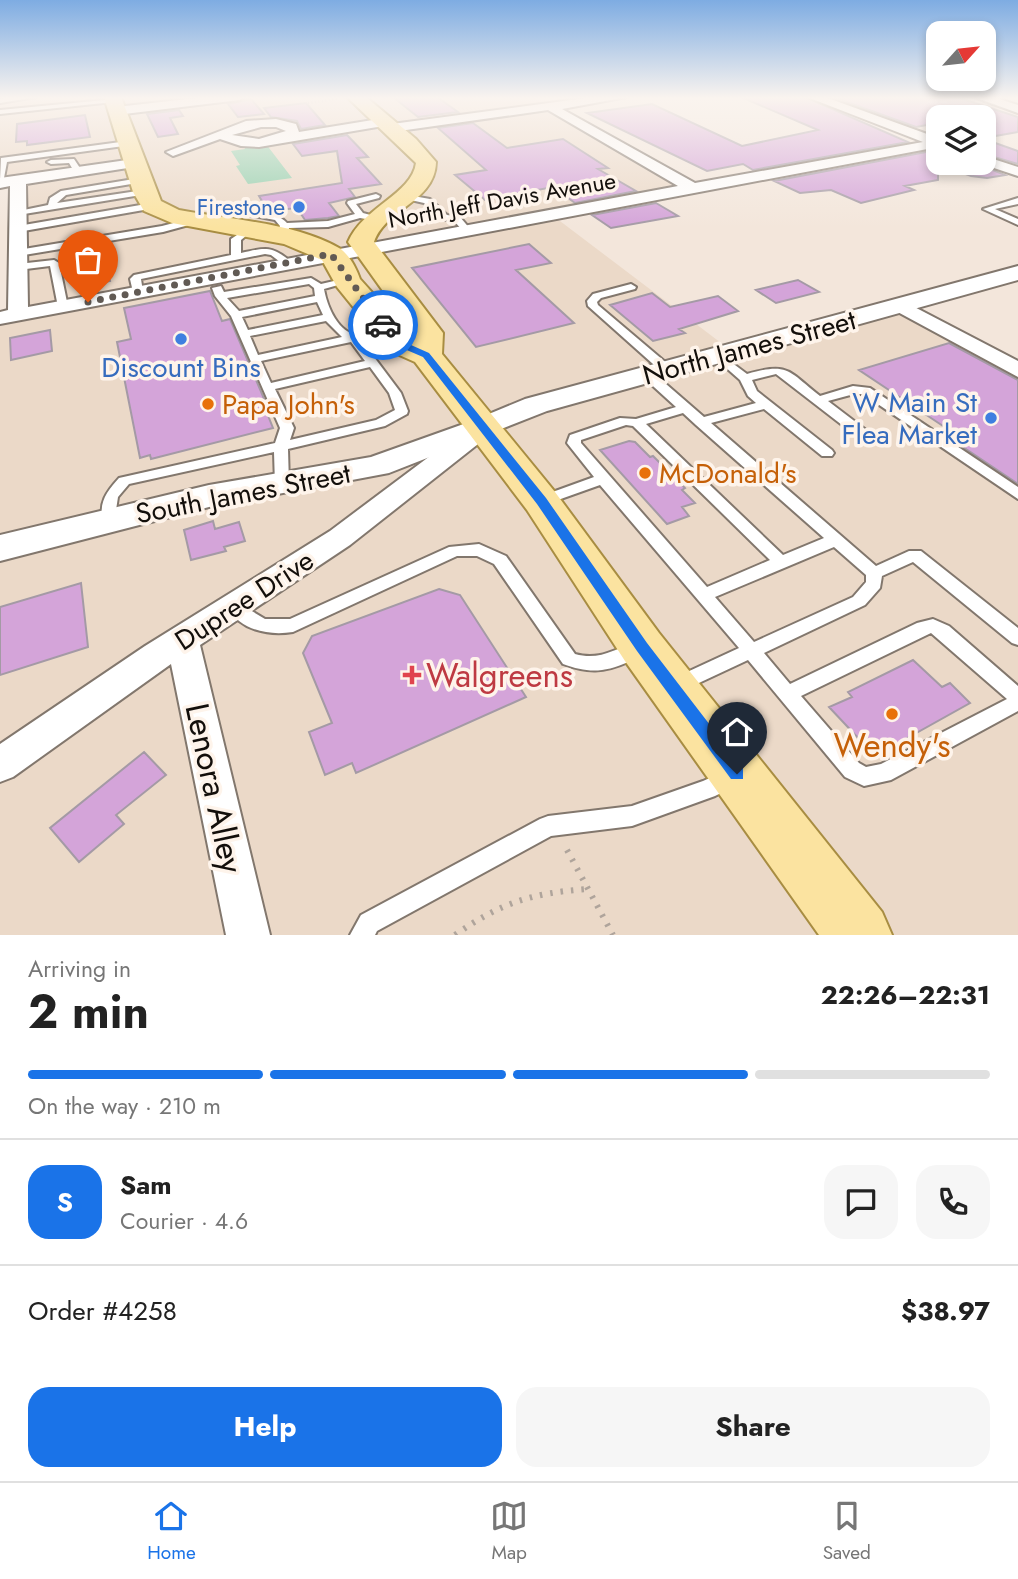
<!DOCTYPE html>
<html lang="en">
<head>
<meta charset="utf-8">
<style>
	:root { --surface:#fff; --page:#f6f6f6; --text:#222; --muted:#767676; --line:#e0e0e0; --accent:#1a73e8 }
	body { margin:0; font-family:Jost,sans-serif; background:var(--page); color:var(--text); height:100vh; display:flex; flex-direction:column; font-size:26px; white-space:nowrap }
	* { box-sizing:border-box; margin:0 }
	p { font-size:23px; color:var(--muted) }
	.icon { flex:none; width:38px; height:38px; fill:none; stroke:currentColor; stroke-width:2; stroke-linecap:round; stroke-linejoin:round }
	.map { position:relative; height:935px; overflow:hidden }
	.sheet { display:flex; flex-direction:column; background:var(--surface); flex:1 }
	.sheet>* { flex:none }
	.needle { width:46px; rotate:63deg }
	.buttons { position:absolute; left:926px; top:21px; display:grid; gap:14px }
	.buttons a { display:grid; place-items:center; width:70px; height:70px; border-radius:14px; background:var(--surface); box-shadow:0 4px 10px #0003; font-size:35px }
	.pin { position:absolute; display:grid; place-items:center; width:60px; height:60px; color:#fff; margin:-72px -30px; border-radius:50% 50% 50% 0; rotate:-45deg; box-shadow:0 0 7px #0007 }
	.pin .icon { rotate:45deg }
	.courier { position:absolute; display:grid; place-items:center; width:70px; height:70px; margin:-35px; border:5px solid #1a73e8; border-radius:50%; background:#fff; color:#222; box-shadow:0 2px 9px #0007 }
	.summary em { font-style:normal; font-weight:700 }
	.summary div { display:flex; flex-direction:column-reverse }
	.summary { display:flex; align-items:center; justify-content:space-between; height:119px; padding:0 28px }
	h1 { font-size:46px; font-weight:700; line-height:52px }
	.bar { display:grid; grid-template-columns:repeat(4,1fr); gap:10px 7px; align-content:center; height:84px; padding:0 28px }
	.bar i { height:9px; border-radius:5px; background:var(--line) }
	.bar .current { background:var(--accent) }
	.bar p { grid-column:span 4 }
	.line { display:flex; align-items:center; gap:18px; padding:0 28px; border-top:2px solid var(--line) }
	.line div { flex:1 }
	.round { display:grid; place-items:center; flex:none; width:74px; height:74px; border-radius:21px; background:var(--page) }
	.action { display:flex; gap:14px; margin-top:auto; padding:14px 28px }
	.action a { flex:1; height:80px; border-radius:21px; background:var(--accent); color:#fff; font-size:28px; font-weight:700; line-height:80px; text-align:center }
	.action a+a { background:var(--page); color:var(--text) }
	.menu { display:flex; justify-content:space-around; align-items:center; height:98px; border-top:2px solid var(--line); background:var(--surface); font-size:19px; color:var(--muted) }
	.menu a { display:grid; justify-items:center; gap:4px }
	.menu .current { color:var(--accent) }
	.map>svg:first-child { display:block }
	.built { fill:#ebd9c8 }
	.green { fill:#94cfad }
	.building { fill:#d4a4d9; stroke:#a49aa5; stroke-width:2 }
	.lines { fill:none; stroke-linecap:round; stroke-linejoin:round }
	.service-casing { stroke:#82776d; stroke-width:4 }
	.minor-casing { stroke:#82776d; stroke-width:4 }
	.tertiary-casing { stroke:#82776d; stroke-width:4 }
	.primary-casing { stroke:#a88d42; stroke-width:4 }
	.path-far1 { stroke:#afa49b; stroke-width:2.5; stroke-dasharray:1 2.5; stroke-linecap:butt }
	.path { stroke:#afa49b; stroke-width:6; stroke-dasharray:2.5 8; stroke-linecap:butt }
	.service { fill:#fff; fill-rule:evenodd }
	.minor { fill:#fff; fill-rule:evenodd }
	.tertiary { fill:#fff; fill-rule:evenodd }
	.primary { fill:#fbe3a0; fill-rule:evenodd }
	.route { fill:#1a73e8 }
	.done { stroke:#615a54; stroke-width:7; stroke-dasharray:0 12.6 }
	.shop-dot { fill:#3f7fe0; stroke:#fef4eb; stroke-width:2.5 }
	.food-dot { fill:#e8710a; stroke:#fef4eb; stroke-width:2.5 }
	.health-dot { fill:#e0444e; stroke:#fef4eb; stroke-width:2.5 }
	.labels { text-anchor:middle; stroke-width:7; stroke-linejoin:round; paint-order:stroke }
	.far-street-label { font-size:23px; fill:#130f0b; stroke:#fef4eb }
	.far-shop-label { font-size:23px; fill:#366cbe; stroke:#fef4eb; text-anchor:end }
	.street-label { font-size:28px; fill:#130f0b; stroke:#fef4eb }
	.shop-label { font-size:28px; fill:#366cbe; stroke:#fef4eb }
	.food-label { font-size:28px; fill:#c56008; stroke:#fef4eb; text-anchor:start }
	.near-health-label { font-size:33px; fill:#be3a42; stroke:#fef4eb; text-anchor:start }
	.near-food-label { font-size:33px; fill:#c56008; stroke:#fef4eb }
	.near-street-label { font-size:33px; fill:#130f0b; stroke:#fef4eb }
</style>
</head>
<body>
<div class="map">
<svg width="1018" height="935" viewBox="0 0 1018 935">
	<rect width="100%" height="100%" fill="#f3e6db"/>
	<path class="built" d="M0,97h534l159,91 -141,27 181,137 168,-46 117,64v565h-1018v-616l17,-4 1,-134 -18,2z"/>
	<path class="green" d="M266,144l26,34 -44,6 -12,-18 4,-1 -9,-14 14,-2 -1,-4z"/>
	<path class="building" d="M393,97h44l21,15 -40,5z
		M741,97h64l103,45 -155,28 -10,-6 -36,7 -120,-58 65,-9 90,42 76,-16z
		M833,97h124l61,20v15l-34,6v-24l-46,3v6l-22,4z
		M251,99l13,15 -26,3 -10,-13z
		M306,103l19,22 -24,4 -4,-8 -26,-4 -7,-9z
		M179,110l4,6 -13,2 8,16 -20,3 -11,-23z
		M85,115l5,22 -63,8v-4l-11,1 1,-18z
		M473,123l34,25 56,-9 45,29 -10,1 38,22 -61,12 -22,-16 -68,13 -30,-25 31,-5 -48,-42z
		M347,135l21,22 -11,1 24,26 -32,5 6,8 -26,6 10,13 -11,2 -23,2 -8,-12 -29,3 -9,-15 83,-13 -5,-32 -35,5 -9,-12z
		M984,139l34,12v13l-34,-10z
		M931,151l7,3v26l-33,6 9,4 -53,13 -30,-13 -31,3 -26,-12z
		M976,163l29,12 -18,3 -16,-2 -32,-12z
		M656,203l22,13 -67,12 -19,-13z
		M529,244l22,19 -35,7 58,53 -98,24 -64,-79z
		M101,245l9,36 -31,6 -6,-37z
		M798,280l21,12 -43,11 -20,-13z
		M210,291l12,30 8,-2 38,89h-3l8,20 -122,31 -1,-4 -10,3 -23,-116 14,-3 -7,-31z
		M652,293l18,14 48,-11 20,15 -59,18 6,4 -32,8 -43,-36z
		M50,330l2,21 -41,9 -1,-22z
		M949,343l69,37v104l-70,-47 7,-3 -96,-64z
		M629,441l6,1 15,15 3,-1 32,32 -3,2 13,13 -13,4 7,9 -22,8 -67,-74z
		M213,521l2,8 24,-7 6,19 -21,6 2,4 -35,9 -7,-30z
		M81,583l7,64 -88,28v-68z
		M439,589l21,6 66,102 -170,76 -4,-10 -27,12 -16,-43 23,-9 -29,-70 9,-17z
		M913,660l29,27 8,-4 20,20 -95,53 -46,-49 23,-10 -4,-5z
		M144,752l22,23 -50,40 8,9 -45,38 -29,-34z"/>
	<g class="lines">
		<g class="service-casing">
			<path id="service" d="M16,97h20l-36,6v-4z
				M115,99l-2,3 -113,12v-4z
				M128,141l3,4 -124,17 -3,16 -4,2 1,-22z
				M74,159l8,12 -1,2h-6l-6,-10 -18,1 -4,-2 4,-2z
				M140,178l4,2 -1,2 -77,13 -9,8 87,-13h3v4l-129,21 -4,-3 34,-7 2,-7 11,-7z
				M376,194l4,2 -1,2 -23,6 7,9 15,4v4l-18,-3 -32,9 -39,1 -2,8 -5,3 -5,-3 3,-10 -5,-6 -26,-5c11,-5 30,-1 38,8l41,-2 27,-7 -8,-11 1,-2z
				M402,194l28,5 17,16 13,2 11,13 -7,2 -10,-11 -13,-2 -17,-16 -22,-5z
				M1018,198v6l-23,5 23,10v6l-35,-16z
				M152,203l3,1v4l-137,24 -4,-3 4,-3z
				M193,218l4,3 -1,2 -33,9 -145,24 -5,-3 5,-3 144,-24z
				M249,227l4,3 -12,10v13c23,-5 30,-8 49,8v4h-6l-13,-10 -6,-1 -124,25 2,13 -5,3 -5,-3 -3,-13 4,-4 97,-20v-16z
				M54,260l5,3 9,44 -5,3 -5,-3 -8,-41 -32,4 -5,-3 5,-3z
				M311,278l10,6 26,-6 5,3 -28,8c3,17 14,45 35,46 12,0 23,-7 34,-5v4l-31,7 39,52 7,18 -1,3 -22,12 -97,23 1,36 -2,3 -5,2 -7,-5 -1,-33 -145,32 -11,13 -4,26h-10c-7,-19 3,-32 15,-45l156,-35 5,-15 -49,-112 -16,-20 -3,-8 9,-2 3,6zM309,284l5,4 1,8 -76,15 -12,-13zM317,302l6,13 -75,15 -6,-13zM326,321l16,16 -84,18 -8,-19zM351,342l14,19 -94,22 -10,-22zM370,367l19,26 6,17 -19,10 -86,20 4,-12 -19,-39z
				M631,284l5,3 -1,2 -34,9 -4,4 1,3 72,61v6h-8l-74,-66 -1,-5 6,-7z
				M719,353l28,21c42,-12 41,-3 73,22l33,-10 17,2 148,99v12l-155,-105h-9l-26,7 46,35 2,3 -7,4 -5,-1 -88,-68 -24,6 5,11 75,59 2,3 -2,3h-10l-58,-47 -53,14 165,143 33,-15h12l97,77v17l-6,-2 -99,-81 -31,14 -2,12 -15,17 -101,48 26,31 127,-61 16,-4 16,7 69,60v25l-127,69 -27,6 -19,-9 -97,-117 -62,29 -7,3 -7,-3 -2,-5 2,-5 67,-31 -139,-163 -59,21 -7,-5 2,-3 58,-21 -27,-34 3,-8 50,-17 16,1 40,-12 -33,-30 -2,-3 2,-3h8l53,46 52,-14 -8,-7 -8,-16 -25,-22 -2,-2zM683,413l13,12 128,113 -41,17 -137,-131zM626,425l7,1 137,134 -63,27 -126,-144v-3zM834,547l32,28v7l-13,15 -99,45 -39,-45zM931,633l76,66 -126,65 -15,3 -7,-4 -58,-67z
				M479,544l27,12 69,98c25,7 39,-5 62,-12l6,2 3,5c-4,7 -11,9 -18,13 -24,11 -41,11 -65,2l-69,-100 -17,-8h-20l-164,76c-25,4 -53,-2 -66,-25l2,-5 6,-1 30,18h25l159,-72z
				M730,769l7,2 3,7 -3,7 -22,11 -83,30 -81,10 -174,95 -2,4h-25l11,-20 179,-96 8,-3 84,-10 71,-25z"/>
		</g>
		<g class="minor-casing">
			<path id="minor" d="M206,97h39l-6,3 -123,15 -6,-4 6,-4z
				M593,97h34l-65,12 133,74 228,-41 -116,-45h18l113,41v9l-938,177v-12l8,-2 2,-124 -10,2v-10l134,-19 7,4 -7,4 -108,17 2,123 650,-121 -130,-76 -156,22 -6,-4 6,-4z
				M974,97h19l25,8v8z
				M385,118l4,1v6l-130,22 -18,-1 -21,-7 -47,17 -7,-4 80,-31 30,-2 20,5 3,8zM261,127h15l10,4 -27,8 -27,-4z
				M984,156l34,11v9l-39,-13h5z
				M901,300l117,61v16l-124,-67 -3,-4z
				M483,421l9,2 3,5 -3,5 -142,112 -150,100 70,290h-44l-55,-271 -158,113 -13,5v-38l145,-98 185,-115 144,-108z"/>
		</g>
		<g class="tertiary-casing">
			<path id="tertiary" d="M1018,266v14l-471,131 -158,62 -180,34 -209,54v-26l209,-50 162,-28 101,-36 53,-22z"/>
		</g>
		<g class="primary-casing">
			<path id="primary" d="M104,97h17l40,104 18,9c48,9 117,13 160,38 10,6 17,20 21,31l52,58 1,-4 -65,-91c15,-35 64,-48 68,-79l-69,-66h19l50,42 20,23c-1,40 -50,46 -62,80l69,91 -1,21 113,138 104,141 223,279 10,23h-73l-194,-274 -98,-151 -112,-148 -27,-12 -51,-63 -15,-27 -38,-16 -112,-21 -28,-12 -11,-19z"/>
		</g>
		<path class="path-far1" d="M394,97l3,2
			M308,103l30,-4"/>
		<path class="path" d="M567,850l46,85
			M455,935c45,-32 77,-42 132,-46"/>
		<use href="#service" class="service"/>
		<use href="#minor" class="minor"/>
		<use href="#tertiary" class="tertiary"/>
		<use href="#primary" class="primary"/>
	</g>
	<linearGradient id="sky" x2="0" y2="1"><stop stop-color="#7eace2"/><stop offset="0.43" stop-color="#faf4ef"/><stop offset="1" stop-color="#faf4ef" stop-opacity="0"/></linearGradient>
	<rect width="1018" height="228" fill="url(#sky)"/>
	<path class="route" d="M380,323h6l16,18 27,12 117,145 101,145 96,125v11h-12l-94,-128 -100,-147 -114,-147 -28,-12z"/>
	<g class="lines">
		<path class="done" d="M88,302l243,-48 52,71"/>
	</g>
	<g class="shop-dot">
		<circle cx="299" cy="207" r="7"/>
		<circle cx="181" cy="339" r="7"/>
		<circle cx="991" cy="418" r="7"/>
	</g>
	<g class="food-dot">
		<circle cx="208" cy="404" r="7"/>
		<circle cx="645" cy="473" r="7"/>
		<circle cx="892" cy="714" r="7"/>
	</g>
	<path class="health-dot" d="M408.5 664.5h7v7h7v7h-7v7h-7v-7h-7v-7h7z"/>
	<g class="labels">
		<g class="far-street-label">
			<text transform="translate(502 200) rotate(-10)" y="8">North Jeff Davis Avenue</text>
		</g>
		<g class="far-shop-label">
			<text x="285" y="215">Firestone</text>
		</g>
		<g class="street-label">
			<text transform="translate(749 347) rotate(-15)" y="10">North James Street</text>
			<text transform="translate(243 493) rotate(-11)" y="10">South James Street</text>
			<text transform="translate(244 600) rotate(-33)" y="10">Dupree Drive</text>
		</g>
		<g class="shop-label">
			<text x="181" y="377">Discount Bins</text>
			<text x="977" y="412" text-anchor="end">W Main St<tspan x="977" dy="32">Flea Market</tspan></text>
		</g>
		<g class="food-label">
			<text x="222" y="414">Papa John's</text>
			<text x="659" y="483">McDonald's</text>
		</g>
		<g class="near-health-label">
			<text x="426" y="687">Walgreens</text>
		</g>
		<g class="near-food-label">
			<text x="892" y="757">Wendy's</text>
		</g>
		<g class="near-street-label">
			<text transform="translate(215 788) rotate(78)" y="12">Lenora Alley</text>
		</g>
	</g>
</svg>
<div class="buttons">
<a><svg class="needle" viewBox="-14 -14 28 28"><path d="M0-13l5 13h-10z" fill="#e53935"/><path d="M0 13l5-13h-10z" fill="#767676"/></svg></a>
<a><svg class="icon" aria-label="layers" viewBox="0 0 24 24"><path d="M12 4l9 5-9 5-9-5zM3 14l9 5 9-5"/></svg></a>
</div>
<div class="pin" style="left:88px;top:302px;background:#ea580c"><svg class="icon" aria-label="bag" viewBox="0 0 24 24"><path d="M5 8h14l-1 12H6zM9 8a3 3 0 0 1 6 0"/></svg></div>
<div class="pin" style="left:737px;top:774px;background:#1f2937"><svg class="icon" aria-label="home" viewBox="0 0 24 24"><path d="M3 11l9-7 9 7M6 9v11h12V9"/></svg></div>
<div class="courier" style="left:383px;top:325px"><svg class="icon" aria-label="car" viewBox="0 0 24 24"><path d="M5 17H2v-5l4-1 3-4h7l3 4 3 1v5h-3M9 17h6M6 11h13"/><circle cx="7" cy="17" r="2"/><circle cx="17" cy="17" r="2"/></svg></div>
</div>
<section class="sheet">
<div class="summary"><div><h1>2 min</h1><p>Arriving in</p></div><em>22:26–22:31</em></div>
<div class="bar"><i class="current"></i><i class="current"></i><i class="current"></i><i></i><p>On the way · 210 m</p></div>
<div class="line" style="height:126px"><b class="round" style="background:var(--accent);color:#fff">S</b><div><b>Sam</b><p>Courier · 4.6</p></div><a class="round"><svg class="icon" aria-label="chat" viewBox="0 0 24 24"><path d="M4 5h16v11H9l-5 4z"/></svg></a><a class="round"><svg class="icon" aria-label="phone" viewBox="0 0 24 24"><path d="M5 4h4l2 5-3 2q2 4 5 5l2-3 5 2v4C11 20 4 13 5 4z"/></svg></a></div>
<div class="line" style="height:91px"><div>Order #4258</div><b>$38.97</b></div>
<div class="action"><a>Help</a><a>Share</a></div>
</section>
<nav class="menu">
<a class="current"><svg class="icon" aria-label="home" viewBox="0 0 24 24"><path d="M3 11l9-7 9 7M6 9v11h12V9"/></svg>Home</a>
<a><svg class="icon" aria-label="map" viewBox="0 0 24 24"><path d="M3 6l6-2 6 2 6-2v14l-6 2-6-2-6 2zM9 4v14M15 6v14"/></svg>Map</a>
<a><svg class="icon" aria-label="saved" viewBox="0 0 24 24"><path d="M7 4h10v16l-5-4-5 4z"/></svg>Saved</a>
</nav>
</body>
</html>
